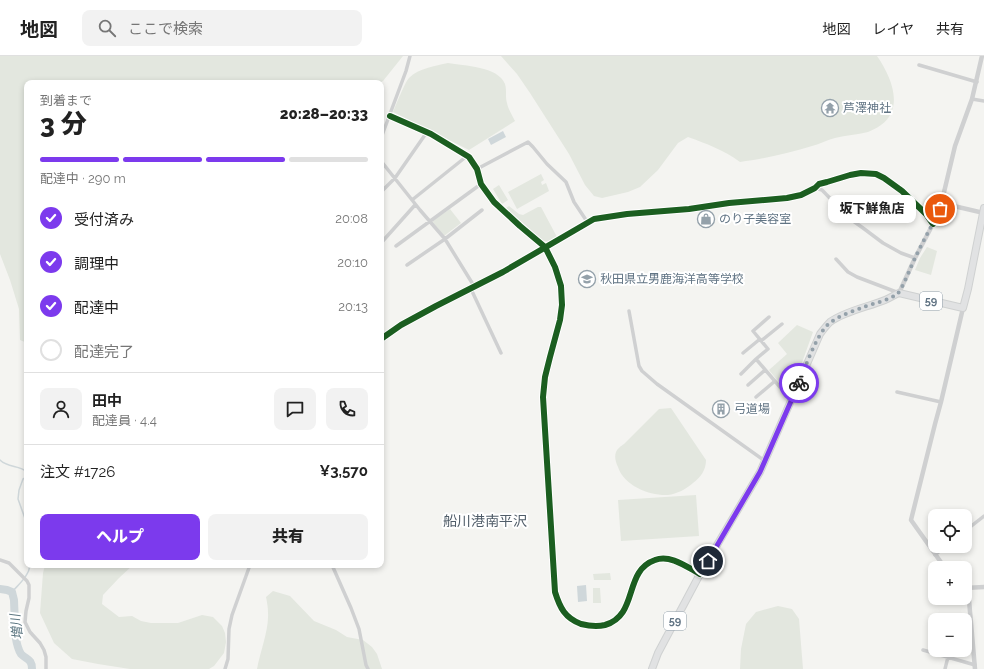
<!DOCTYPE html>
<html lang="ja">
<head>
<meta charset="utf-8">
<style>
	:root { --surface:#fff; --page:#f2f2f2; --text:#222; --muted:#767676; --line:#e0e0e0; --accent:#7c3aed }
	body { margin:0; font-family:Raleway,"Noto Sans JP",sans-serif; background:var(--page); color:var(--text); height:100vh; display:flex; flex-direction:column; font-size:15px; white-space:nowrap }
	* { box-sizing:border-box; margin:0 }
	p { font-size:13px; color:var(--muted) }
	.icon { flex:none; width:22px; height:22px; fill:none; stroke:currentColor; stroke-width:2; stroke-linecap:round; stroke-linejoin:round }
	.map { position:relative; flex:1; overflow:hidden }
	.details { position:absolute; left:24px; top:24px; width:360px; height:488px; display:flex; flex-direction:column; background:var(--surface); border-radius:8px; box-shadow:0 2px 6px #0003 }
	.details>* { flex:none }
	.fabs { position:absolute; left:928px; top:453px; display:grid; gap:8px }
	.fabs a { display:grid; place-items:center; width:44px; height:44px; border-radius:8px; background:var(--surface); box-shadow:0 2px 6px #0003; font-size:20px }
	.pin { position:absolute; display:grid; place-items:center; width:34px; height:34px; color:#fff; margin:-17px; border:2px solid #fff; border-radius:50%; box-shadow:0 1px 4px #0007 }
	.courier { position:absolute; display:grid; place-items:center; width:40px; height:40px; margin:-20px; border:3px solid #7c3aed; border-radius:50%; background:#fff; color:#222; box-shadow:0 1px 5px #0007 }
	.bubble { position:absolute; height:28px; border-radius:8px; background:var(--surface); box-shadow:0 2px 6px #0003; font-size:13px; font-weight:800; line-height:28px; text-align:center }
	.headline em { font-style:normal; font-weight:800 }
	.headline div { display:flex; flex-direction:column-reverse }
	.headline { display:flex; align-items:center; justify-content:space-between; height:68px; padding:0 16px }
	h1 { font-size:26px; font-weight:800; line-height:30px }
	.bar { display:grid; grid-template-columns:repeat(4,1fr); gap:6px 4px; align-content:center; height:48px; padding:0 16px }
	.bar i { height:5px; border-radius:3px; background:var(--line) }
	.bar .on { background:var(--accent) }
	.bar p { grid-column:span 4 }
	.line { display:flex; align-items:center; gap:10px; padding:0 16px; border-top:1px solid var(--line) }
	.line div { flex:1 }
	.round { display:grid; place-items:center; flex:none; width:42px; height:42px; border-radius:8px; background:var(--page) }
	ol { padding:0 16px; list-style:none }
	li { display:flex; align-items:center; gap:12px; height:44px }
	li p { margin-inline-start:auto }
	li .icon { padding:4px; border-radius:50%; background:var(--accent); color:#fff; stroke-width:4 }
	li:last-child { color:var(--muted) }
	li i { width:22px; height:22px; border:2px solid var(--line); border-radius:50% }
	.cta { display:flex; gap:8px; margin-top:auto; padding:8px 16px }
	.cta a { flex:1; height:46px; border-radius:8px; background:var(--accent); color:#fff; font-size:16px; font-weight:800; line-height:46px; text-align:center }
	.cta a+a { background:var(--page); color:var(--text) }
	header { display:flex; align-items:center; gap:24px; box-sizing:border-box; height:56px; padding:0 20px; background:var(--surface); border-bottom:1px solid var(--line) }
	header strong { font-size:19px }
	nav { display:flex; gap:22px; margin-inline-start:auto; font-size:14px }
	.search { width:280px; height:36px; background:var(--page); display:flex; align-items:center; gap:10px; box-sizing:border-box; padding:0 14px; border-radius:8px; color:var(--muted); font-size:15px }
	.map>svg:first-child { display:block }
	.green { fill:#e3e7df }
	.water { fill:#cfd7da }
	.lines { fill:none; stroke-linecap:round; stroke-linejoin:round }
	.stream { stroke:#cfd7da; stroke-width:1.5 }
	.river { stroke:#cfd7da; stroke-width:8 }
	.primary-casing { stroke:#cfd1d1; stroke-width:8 }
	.minor { stroke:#cfd0d1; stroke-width:3.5 }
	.tertiary { stroke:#cfd0d1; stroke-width:4.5 }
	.primary { stroke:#e1e2e3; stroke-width:6 }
	.cycleway-casing { stroke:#fff; stroke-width:8 }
	.cycleway { stroke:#1b5e20; stroke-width:6 }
	.done { stroke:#94a1aa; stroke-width:4; stroke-dasharray:0 7.2 }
	.route { stroke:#7c3aed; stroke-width:5 }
	.labels { text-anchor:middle; stroke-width:4; stroke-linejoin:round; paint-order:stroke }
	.shield { fill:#fff; stroke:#909ea9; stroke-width:1 }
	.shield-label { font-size:11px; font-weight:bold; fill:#617484 }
	.poi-label { font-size:12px; fill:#617484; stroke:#fff; text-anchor:start }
	.water-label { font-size:13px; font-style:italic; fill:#5d7782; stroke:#fff }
	.quarter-label { font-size:14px; fill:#505d69; stroke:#fff }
</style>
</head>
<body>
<header>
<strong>地図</strong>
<div class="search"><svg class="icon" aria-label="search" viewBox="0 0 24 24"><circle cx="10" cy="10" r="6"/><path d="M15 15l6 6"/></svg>ここで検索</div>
<nav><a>地図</a><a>レイヤ</a><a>共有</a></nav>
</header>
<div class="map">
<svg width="984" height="613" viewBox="0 0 984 613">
	<rect width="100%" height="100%" fill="#f4f4f1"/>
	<path class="green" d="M0,0h403l-20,25 -4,2h-352v260l-7,-3 -1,-31 -9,-29 -10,-26z
		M501,0h376c18,26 30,62 -9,76 -11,3 -22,3 -33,6 -8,2 -15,6 -23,8 -22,7 -49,13 -72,16 -16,-12 -33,-18 -52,-25l-10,6 -20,27 -18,17 -12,5 -26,6 -8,-2 -9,-11 -16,-31 -39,-61 -13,-19z
		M448,7c16,3 50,3 57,21 2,7 0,13 2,19 1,6 5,12 8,18l-46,29 -76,-38c3,-7 12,-30 16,-34 10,-10 26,-12 39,-15z
		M541,118l3,6 -3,2 1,3 4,-2 3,8 -32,18 -9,-17z
		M499,129l9,15 -6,4 -9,-15z
		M509,150l10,8 4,1 15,-8h3l16,30 -6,5 -8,-1 -37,-33z
		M450,153l11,14 -17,13 -12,-15z
		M927,191l10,4 -6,24 -16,-5 5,-12z
		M797,269l16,7 -23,64 -21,-26 18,-16 -9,-11z
		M671,352l35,52c0,10 -5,17 -13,23 -7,6 -16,11 -25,12 -18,1 -44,-9 -50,-28 -2,-4 -4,-10 -2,-15 1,-3 5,-6 8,-8l35,-35z
		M696,439l3,41 -78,5 -3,-41z
		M45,509h88l-14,13 -16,17 -1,9 17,13 13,-1 9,5 10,2h27l24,-8 11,2 9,9 3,7 1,9 -2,11 -10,13 -5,3h-79l-32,-5 -26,-5 -18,-16 -14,-30 3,-40z
		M610,517l1,7h-17l-1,-6z
		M593,532h7l1,15h-8z
		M273,535l17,5 24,25 22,9 11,7 16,3 9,7 5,7 5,15h-125c3,-17 12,-39 11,-56 0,-6 -1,-11 -2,-16z
		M778,550l14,3 7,10 4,50h-63l1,-20 5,-25 10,-12z"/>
	<path class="water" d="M503,75l3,6 -15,8 -3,-6z
		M586,529l1,16 -9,1 -1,-16z"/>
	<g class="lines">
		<path class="stream" d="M0,404c8,8 19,5 27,12
			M27,419v2l-4,2 -4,11 -1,9 9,25
			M12,536c7,-8 17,-16 18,-27"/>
		<path class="river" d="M0,533l7,1 5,2 2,8 1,26 -1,2c2,8 2,19 7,26 6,6 11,5 11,15"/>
		<g class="primary-casing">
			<path id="primary" d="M652,613l6,-16 42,-79 60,-102 60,-138c3,-4 6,-8 10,-12 15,-11 38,-15 55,-22 5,-2 9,-5 14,-7l64,15 5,-19 16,-81"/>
		</g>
		<path class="minor" d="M919,9l58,17
			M972,43l12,2
			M381,82l25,-67 4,-15
			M381,105l39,49 25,29 29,47
			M477,113l51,-27 5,5 14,17 19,18 8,20 14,21
			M815,132l7,2 27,28 14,10 20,15 18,10 14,5
			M381,136l14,-14 32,-46
			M412,144l55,-44
			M381,187l34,-38
			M396,190l85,-62
			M836,203l12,13 9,5 42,16
			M407,209l38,-26 37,-29
			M471,233l30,64
			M629,255l10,55 3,5 15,13 108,77
			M769,261l-16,14 15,18 -12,10 35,41
			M381,283l20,-14 35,-19 67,-34 91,-53 33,-5 62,-5 40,-6 58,-5 14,-3 14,-7 4,-4 8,-2 23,-7 11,-2 15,1 8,4 18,13 24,23 7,10
			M761,285l21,-17
			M743,297l17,-14
			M741,318l15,-15
			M748,329l17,-15
			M897,336l44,10
			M756,341l19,-16
			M965,475l19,-15
			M935,499l11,-9
			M0,504l9,3 18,18 2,4v13l-3,13 -1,11 5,10 10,11 4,7 2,7v12
			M332,509l19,43 8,21 7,36 2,4
			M923,594l52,15
			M225,613l3,-10 1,-30 3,-14 18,-50
			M945,613l3,-12"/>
		<path class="tertiary" d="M390,60l41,18 38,23 8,12 4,15 13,18 26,24 25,21 10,20 6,19 1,19 -2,15 -10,37 -5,20 -2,20 12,195c5,16 10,26 26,32 8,2 16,3 24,1 34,-10 18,-54 50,-65 15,-6 32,7 45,14
			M941,147l43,10
			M899,237l16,-35 18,-34 7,-15 15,-63 17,-47 10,-43
			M945,512l-34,-48 24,-96 6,-22 22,-94
			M965,532l19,-1
			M965,539l4,5 6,69"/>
		<use href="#primary" class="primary"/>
		<g class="cycleway-casing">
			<path id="cycleway" d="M390,60l41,18 38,23 8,12 4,15 13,18 26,24 25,21 10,20 6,19 1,19 -2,15 -10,37 -5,20 -2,20 12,195c5,16 10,26 26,32 8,2 16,3 24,1 34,-10 18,-54 50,-65 15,-6 32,7 45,14
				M381,283l20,-14 35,-19 67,-34 91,-53 33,-5 62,-5 40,-6 58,-5 14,-3 14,-7 4,-4 8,-2 23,-7 11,-2 15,1 8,4 18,13 24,23 7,10"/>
		</g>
		<use href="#cycleway" class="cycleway"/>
	</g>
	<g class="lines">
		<path class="done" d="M799,327c6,-15 19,-53 32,-61 10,-7 22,-11 33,-15 11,-4 26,-7 34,-14 4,-3 14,-29 17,-35 8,-17 17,-32 25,-49"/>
		<path class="route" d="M708,505l52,-89 39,-89"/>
	</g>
	<defs>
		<g id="temple-ring" transform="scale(0.9)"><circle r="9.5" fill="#fff" stroke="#94a1aa" stroke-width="1.5"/><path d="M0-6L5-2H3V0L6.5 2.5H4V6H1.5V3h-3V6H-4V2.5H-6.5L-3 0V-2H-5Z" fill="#94a1aa"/></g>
		<g id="shop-ring" transform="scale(0.9)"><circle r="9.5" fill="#fff" stroke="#94a1aa" stroke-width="1.5"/><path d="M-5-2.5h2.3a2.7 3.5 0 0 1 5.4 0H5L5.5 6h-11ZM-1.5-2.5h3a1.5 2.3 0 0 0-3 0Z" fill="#94a1aa"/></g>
		<g id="school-ring" transform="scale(0.9)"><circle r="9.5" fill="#fff" stroke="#94a1aa" stroke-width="1.5"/><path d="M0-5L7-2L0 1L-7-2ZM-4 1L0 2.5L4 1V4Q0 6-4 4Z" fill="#94a1aa"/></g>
		<g id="building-ring" transform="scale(0.9)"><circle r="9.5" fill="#fff" stroke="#94a1aa" stroke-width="1.5"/><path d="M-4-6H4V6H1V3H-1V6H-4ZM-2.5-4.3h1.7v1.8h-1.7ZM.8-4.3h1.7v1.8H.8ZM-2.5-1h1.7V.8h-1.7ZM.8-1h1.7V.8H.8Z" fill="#94a1aa"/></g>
	</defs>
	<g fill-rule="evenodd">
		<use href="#temple-ring" x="830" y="52"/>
		<use href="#shop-ring" x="706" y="163"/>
		<use href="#school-ring" x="587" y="223"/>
		<use href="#building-ring" x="721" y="353"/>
	</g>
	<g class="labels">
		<g class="shield">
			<rect x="920" y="236" width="22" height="18" rx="3"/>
			<rect x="664" y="556" width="22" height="18" rx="3"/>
		</g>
		<g class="shield-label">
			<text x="931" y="249">59</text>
			<text x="675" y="569">59</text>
		</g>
		<g class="poi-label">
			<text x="843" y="56">芦澤神社</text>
			<text x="719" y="167">のり子美容室</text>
			<text x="600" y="227">秋田県立男鹿海洋高等学校</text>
			<text x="734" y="357">弓道場</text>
		</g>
		<g class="water-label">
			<text transform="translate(16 571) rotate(-97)" y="5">増川</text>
		</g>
		<g class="quarter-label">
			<text x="485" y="470">船川港南平沢</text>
		</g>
	</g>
</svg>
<div class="fabs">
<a><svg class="icon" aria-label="locate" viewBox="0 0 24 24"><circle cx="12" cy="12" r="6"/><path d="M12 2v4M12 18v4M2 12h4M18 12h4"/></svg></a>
<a>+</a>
<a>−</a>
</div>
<div class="pin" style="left:940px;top:153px;background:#ea580c"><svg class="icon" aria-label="bag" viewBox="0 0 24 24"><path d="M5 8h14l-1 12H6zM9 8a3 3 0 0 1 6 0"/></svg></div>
<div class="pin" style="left:708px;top:505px;background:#1f2937"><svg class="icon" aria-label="home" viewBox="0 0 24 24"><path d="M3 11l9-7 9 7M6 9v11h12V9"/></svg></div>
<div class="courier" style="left:799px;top:327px"><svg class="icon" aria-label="bike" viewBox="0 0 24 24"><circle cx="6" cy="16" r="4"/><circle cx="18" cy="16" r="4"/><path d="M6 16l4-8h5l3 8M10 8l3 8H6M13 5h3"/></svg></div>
<div class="bubble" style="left:828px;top:139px;width:88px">坂下鮮魚店</div>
<section class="details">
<div class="headline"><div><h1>3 分</h1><p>到着まで</p></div><em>20:28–20:33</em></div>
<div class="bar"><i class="on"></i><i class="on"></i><i class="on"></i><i></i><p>配達中 · 290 m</p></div>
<ol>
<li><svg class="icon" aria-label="check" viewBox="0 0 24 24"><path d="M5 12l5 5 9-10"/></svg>受付済み<p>20:08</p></li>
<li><svg class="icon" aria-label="check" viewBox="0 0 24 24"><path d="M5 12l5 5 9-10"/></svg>調理中<p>20:10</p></li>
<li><svg class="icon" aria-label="check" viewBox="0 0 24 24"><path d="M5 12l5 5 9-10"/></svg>配達中<p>20:13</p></li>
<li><i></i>配達完了</li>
</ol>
<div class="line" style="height:72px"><a class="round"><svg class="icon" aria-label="person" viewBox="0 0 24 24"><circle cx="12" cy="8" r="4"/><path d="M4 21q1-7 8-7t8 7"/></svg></a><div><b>田中</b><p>配達員 · 4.4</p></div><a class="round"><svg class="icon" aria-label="chat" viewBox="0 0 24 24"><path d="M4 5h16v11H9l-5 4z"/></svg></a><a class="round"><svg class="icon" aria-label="phone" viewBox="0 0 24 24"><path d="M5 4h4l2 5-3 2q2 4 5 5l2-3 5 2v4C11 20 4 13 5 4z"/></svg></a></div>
<div class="line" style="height:52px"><div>注文 #1726</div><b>¥3,570</b></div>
<div class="cta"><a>ヘルプ</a><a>共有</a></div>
</section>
</div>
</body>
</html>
